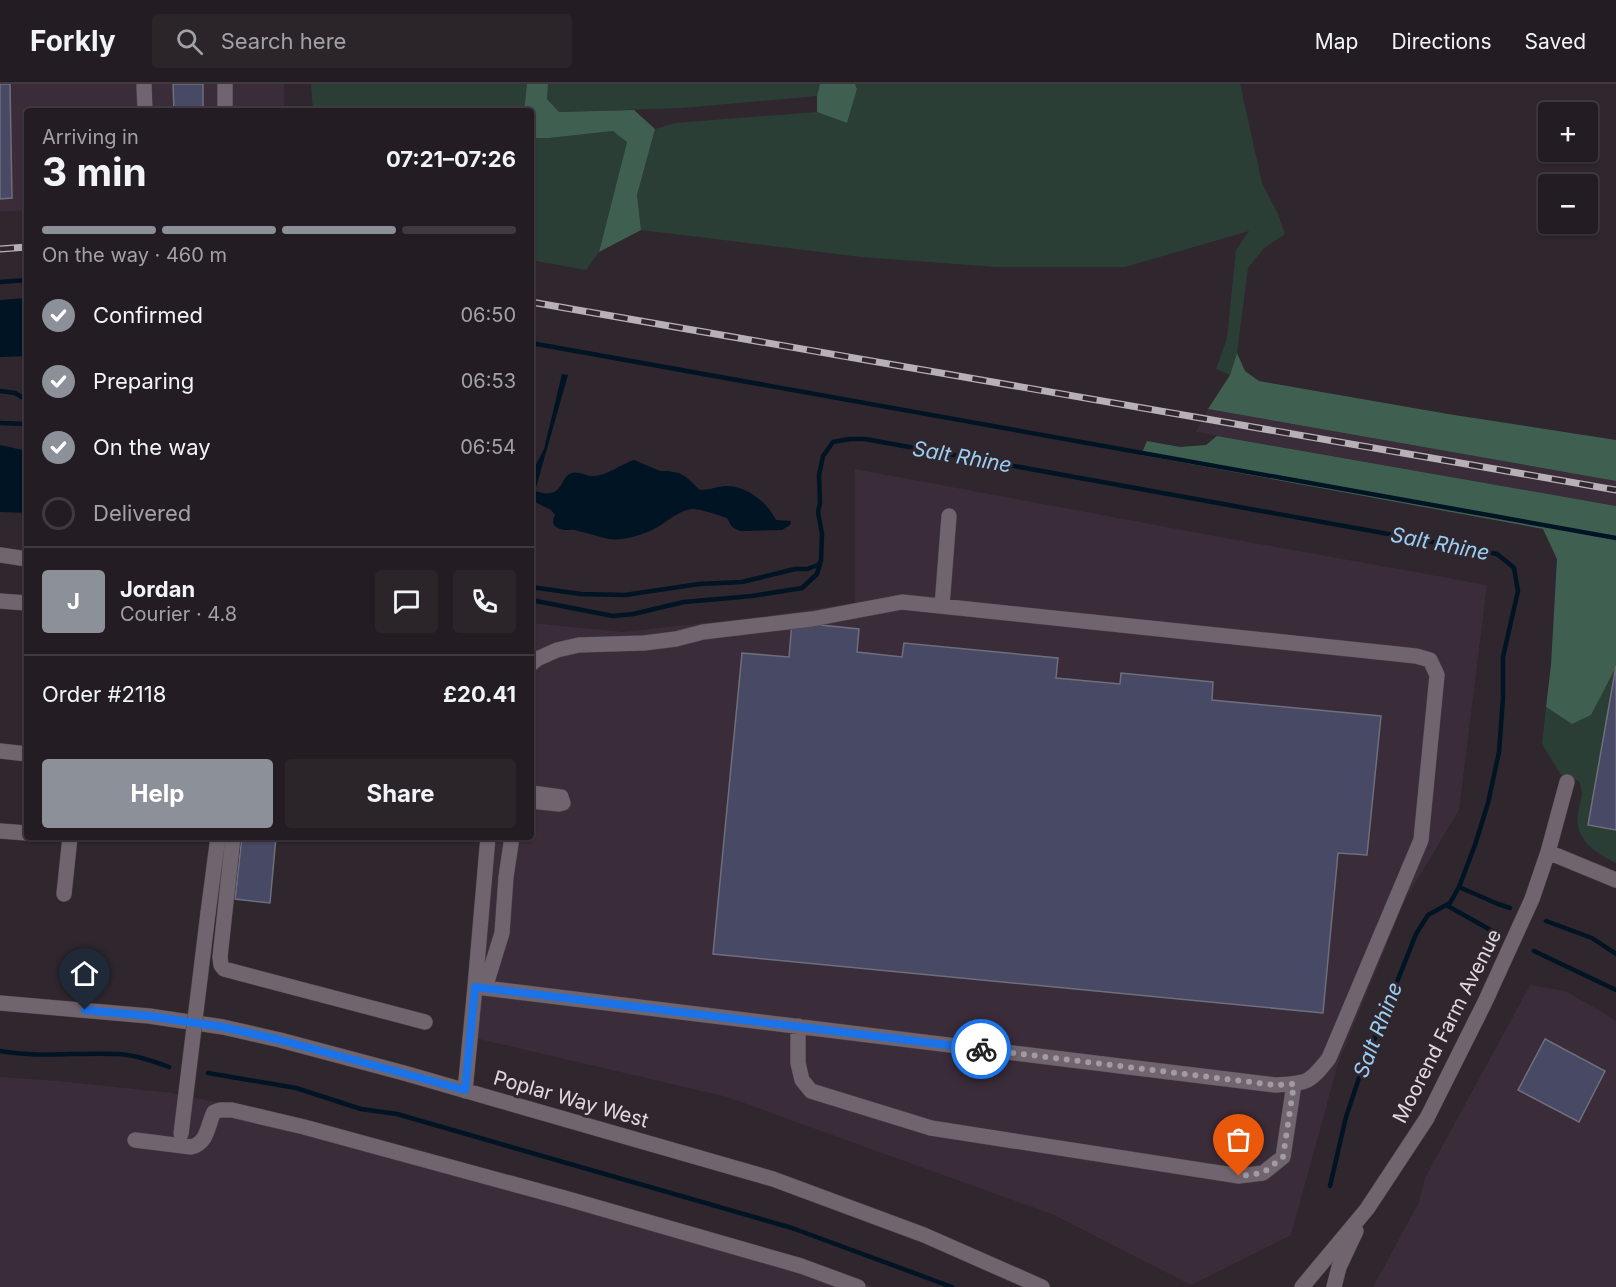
<!DOCTYPE html>
<html lang="en">
<head>
<meta charset="utf-8">
<style>
	:root { --surface:#231c22; --page:#2b252a; --text:#f1f3f6; --muted:#a3a1a5; --line:#403a40; --accent:#8c9099 }
	body { margin:0; font-family:Inter,sans-serif; background:var(--page); color:var(--text); height:100vh; display:flex; flex-direction:column; font-size:22px; white-space:nowrap }
	* { box-sizing:border-box; margin:0 }
	p { font-size:20px; color:var(--muted) }
	.icon { flex:none; width:33px; height:33px; fill:none; stroke:currentColor; stroke-width:2; stroke-linecap:round; stroke-linejoin:round }
	.map { position:relative; flex:1; overflow:hidden }
	.details { position:absolute; left:24px; top:24px; width:510px; height:732px; display:flex; flex-direction:column; background:var(--surface); border-radius:6px; box-shadow:0 2px 4px #0004,0 0 0 2px var(--line) }
	.details>* { flex:none }
	.fabs { position:absolute; left:1538px; top:18px; display:grid; gap:12px }
	.fabs a { display:grid; place-items:center; width:60px; height:60px; border-radius:6px; background:var(--surface); box-shadow:0 2px 4px #0004,0 0 0 2px var(--line); font-size:30px }
	.pin { position:absolute; display:grid; place-items:center; width:51px; height:51px; color:#fff; margin:-62px -26px; border-radius:50% 50% 50% 0; rotate:-45deg; box-shadow:0 0 6px #0007 }
	.pin .icon { rotate:45deg }
	.courier { position:absolute; display:grid; place-items:center; width:60px; height:60px; margin:-30px; border:4px solid #1a73e8; border-radius:50%; background:#fff; color:#222; box-shadow:0 2px 8px #0007 }
	.headline em { font-style:normal; font-weight:700 }
	.headline div { display:flex; flex-direction:column-reverse }
	.headline { display:flex; align-items:center; justify-content:space-between; height:102px; padding:0 18px }
	h1 { font-size:39px; font-weight:700; line-height:45px }
	.bar { display:grid; grid-template-columns:repeat(4,1fr); gap:9px 6px; align-content:center; height:72px; padding:0 18px }
	.bar i { height:8px; border-radius:4px; background:var(--line) }
	.bar .current { background:var(--accent) }
	.bar p { grid-column:span 4 }
	.line { display:flex; align-items:center; gap:15px; padding:0 18px; border-top:2px solid var(--line) }
	.line div { flex:1 }
	.round { display:grid; place-items:center; flex:none; width:63px; height:63px; border-radius:6px; background:var(--page) }
	ol { padding:0 18px; list-style:none }
	li { display:flex; align-items:center; gap:18px; height:66px }
	li p { margin-inline-start:auto }
	li .icon { padding:6px; border-radius:50%; background:var(--accent); color:#fff; stroke-width:4 }
	li:last-child { color:var(--muted) }
	li i { width:33px; height:33px; border:3px solid var(--line); border-radius:50% }
	.action { display:flex; gap:12px; margin-top:auto; padding:12px 18px }
	.action a { flex:1; height:69px; border-radius:6px; background:var(--accent); color:#fff; font-size:24px; font-weight:700; line-height:69px; text-align:center }
	.action a+a { background:var(--page); color:var(--text) }
	header { display:flex; align-items:center; gap:36px; box-sizing:border-box; height:84px; padding:0 30px; background:var(--surface); border-bottom:2px solid var(--line) }
	header strong { font-size:28px }
	nav { display:flex; gap:33px; margin-inline-start:auto; font-size:21px }
	.search { width:420px; height:54px; background:var(--page); display:flex; align-items:center; gap:15px; box-sizing:border-box; padding:0 21px; border-radius:6px; color:var(--muted); font-size:22px }
	.map>svg:first-child { display:block }
	.built { fill:#3a2c39 }
	.green { fill:#2b3e35 }
	.forest { fill:#3f6051 }
	.water { fill:#001424 }
	.lines { fill:none; stroke-linecap:round; stroke-linejoin:round }
	.stream { stroke:#001424; stroke-width:4.5 }
	.building { fill:#474965; stroke:#6e6f7c; stroke-width:1.5 }
	.minor-casing { stroke:#4b444b; stroke-width:16 }
	.minor { stroke:#70656f; stroke-width:15 }
	.rail-casing { stroke:#b7b1b7; stroke-width:7 }
	.rail { stroke:#2f262e; stroke-width:4.5; stroke-dasharray:14; stroke-linecap:butt }
	.minor-bridge-casing { stroke:#4b444b; stroke-width:16; stroke-linecap:butt }
	.minor-bridge { stroke:#70656f; stroke-width:15 }
	.done { stroke:#a29ba2; stroke-width:6; stroke-dasharray:0 10.8 }
	.route { stroke:#1a73e8; stroke-width:8 }
	.labels { text-anchor:middle; stroke-width:6; stroke-linejoin:round; paint-order:stroke }
	.street-label { font-size:20px; fill:#e0dae0; stroke:#2f262e }
	.water-label { font-size:21px; font-style:italic; fill:#9acff5; stroke:#2f262e }
</style>
</head>
<body>
<header>
<strong>Forkly</strong>
<div class="search"><svg class="icon" aria-label="search" viewBox="0 0 24 24"><circle cx="10" cy="10" r="6"/><path d="M15 15l6 6"/></svg>Search here</div>
<nav><a>Map</a><a>Directions</a><a>Saved</a></nav>
</header>
<div class="map">
<svg width="1616" height="1203" viewBox="0 0 1616 1203">
	<rect width="100%" height="100%" fill="#2f262e"/>
	<path class="built" d="M0,0h284v27h-257v99l-27,2z
		M1208,325l408,72v25l-420,-74z
		M855,385l344,64 288,52 -28,225 -54,90 -67,164 -47,171 -100,50 -137,-70 -327,-118 -261,-61 21,-199h44v-214l92,9 135,-15 97,-14z
		M1530,901l35,6 37,21 14,9v266h-243l46,-85 6,-24z
		M0,993l58,4 114,12 109,22 194,51 203,57 196,64h-874z"/>
	<path class="green" d="M311,0h216l-3,27 -40,-1 -2,1h-169z
		M548,0h272l-3,12 -135,12 -123,4 -12,-13z
		M855,0h385l22,99 16,31 7,20 -21,14 -16,20 -11,85 -7,22 -14,-6 11,-31 9,-88 13,-19 -124,36h-129l-135,-10 -220,-27 -4,-35 18,-66 20,-6 142,-11 30,11 10,-34z
		M614,47l13,11 -28,110 -13,18 -55,-10v-122h18z
		M1616,583v196c-20,-10 -42,-23 -38,-49 2,-16 7,-17 1,-33l-18,-6 -19,-31 4,-37 26,17 19,-9z"/>
	<path class="forest" d="M527,0h21l-1,15 12,13 75,-2 21,19 -18,66 4,35 -42,22 28,-110 -14,-11 -64,7h-18v-27h-7z
		M820,0h35l2,5 -10,34 -30,-11v-16z
		M1237,269l8,18 14,10 189,33 168,26v41l-408,-72 22,-34z
		M1217,352l399,70v161l-25,48 -19,9 -26,-17 5,-42 6,-106 -14,-30 -402,-74 6,-14 33,6 26,-2z"/>
	<path class="water" d="M27,214v58l-27,1v-57z
		M562,290l6,1 -33,116c30,10 24,-15 37,-18 8,-2 15,4 23,3 12,-1 27,-12 39,-16l26,11h7l12,2 7,4 14,13c8,0 16,-3 24,-4 22,-1 42,15 52,34l15,1 -1,4 -8,5 -42,1 -8,-4 -5,-9c-9,-3 -28,-10 -36,-9 -14,2 -25,14 -37,20 -11,6 -32,12 -45,10 -10,-2 -21,-6 -31,-8 -4,-2 -9,-1 -14,-1 -9,-2 -14,-6 -9,-15l-4,-5 -20,-10v-26l13,-25z
		M0,361l27,6v62l-27,-1z"/>
	<g class="lines">
		<path class="stream" d="M0,198l27,-2
			M531,259l1085,195
			M0,307l15,2 12,7
			M0,339l27,1
			M531,503l50,7 44,1 74,-11 43,-2 53,-13h12l11,-4 3,-4 1,-27 -4,-22 2,-9 -1,-28 4,-19 10,-14 17,-3h15l617,112 15,3 15,12 2,2 4,23 -15,66v41l-4,54 -11,51 -13,42 -16,42 -9,16 -22,12 -12,19 -57,144 -13,39 -16,69
			M531,516l82,16 20,-2 51,-12 68,-6 50,-8 15,-14 3,-10
			M1459,803l39,17 12,4
			M1446,821l50,28
			M1546,837l46,17 24,16
			M1534,867l82,39
			M0,967c39,7 79,1 119,3 17,1 34,7 50,13
			M208,989l88,15 65,21 36,5 395,114 160,59"/>
	</g>
	<path class="building" d="M0,0h10l2,114 -12,1z
		M173,0h30v27h-29z
		M792,538l67,7 -2,23 45,5 2,-14 154,15 -2,20 64,6 1,-11 92,9 -1,18 169,16 -14,139 -29,-2 -15,160 -610,-59 29,-301 47,4z
		M1616,582v164l-28,-5z
		M242,753h34l-6,66 -35,-4z
		M1545,955l60,32 -26,51 -61,-32z"/>
	<g class="lines">
		<g class="minor-casing">
			<path id="minor" d="M144,0l1,27
				M225,0v27
				M0,471l27,4
				M0,517l27,2
				M942,522l7,-90
				M0,667l27,3
				M531,709l30,4 2,6 -4,1 -28,-3
				M0,747l27,2
				M233,753l-13,120 1,8 3,4 201,53
				M1548,768l68,28
				M64,810l6,-57
				M208,829l10,-76
				M475,903l13,-150
				M485,904l790,97c32,-2 34,-1 54,-27l92,-218 16,-165 -7,-15 -14,-4 -514,-54 -90,17 -109,13 -27,7 -32,4 -65,2 -22,5 -20,9 -6,5
				M0,919l149,13 74,11 57,13 124,33 369,106 151,56 118,52
				M798,942v37l4,17 9,11 120,37 308,48 24,-3 20,-16 11,-73
				M465,1007l10,-104 10,1 17,-55 4,-56 6,-40
				M135,1056l56,7c17,-4 16,-21 23,-35l6,-2h12l72,17 264,72 233,67 57,21
				M1302,1203l65,-78 60,-91 58,-116 47,-103 16,-47 19,-70
				M1334,1203l5,-20 17,-36"/>
		</g>
		<use href="#minor" class="minor"/>
		<g class="rail-casing">
			<path id="rail" d="M0,165l27,-2
				M531,218l1085,188"/>
		</g>
		<use href="#rail" class="rail"/>
		<g class="minor-bridge-casing">
			<path id="minor-bridge" d="M181,1050l27,-221"/>
		</g>
		<use href="#minor-bridge" class="minor-bridge"/>
	</g>
	<g class="lines">
		<path class="done" d="M981,965l294,36 19,-1 -11,73 -20,16 -24,3"/>
		<path class="route" d="M85,926l64,6 74,11 57,13 185,50 10,-103 506,62"/>
	</g>
	<g class="labels">
		<g class="street-label">
			<text transform="translate(1447 942) rotate(-63)" y="7">Moorend Farm Avenue</text>
			<text transform="translate(571 1015) rotate(16)" y="7">Poplar Way West</text>
		</g>
		<g class="water-label">
			<text transform="translate(962 373) rotate(10)" y="7">Salt Rhine</text>
			<text transform="translate(1440 460) rotate(11)" y="7">Salt Rhine</text>
			<text transform="translate(1378 946) rotate(-69)" y="7">Salt Rhine</text>
		</g>
	</g>
</svg>
<div class="fabs">
<a>+</a>
<a>−</a>
</div>
<div class="pin" style="left:1239px;top:1092px;background:#ea580c"><svg class="icon" aria-label="bag" viewBox="0 0 24 24"><path d="M5 8h14l-1 12H6zM9 8a3 3 0 0 1 6 0"/></svg></div>
<div class="pin" style="left:85px;top:926px;background:#1f2937"><svg class="icon" aria-label="home" viewBox="0 0 24 24"><path d="M3 11l9-7 9 7M6 9v11h12V9"/></svg></div>
<div class="courier" style="left:981px;top:965px"><svg class="icon" aria-label="bike" viewBox="0 0 24 24"><circle cx="6" cy="16" r="4"/><circle cx="18" cy="16" r="4"/><path d="M6 16l4-8h5l3 8M10 8l3 8H6M13 5h3"/></svg></div>
<section class="details">
<div class="headline"><div><h1>3 min</h1><p>Arriving in</p></div><em>07:21–07:26</em></div>
<div class="bar"><i class="current"></i><i class="current"></i><i class="current"></i><i></i><p>On the way · 460 m</p></div>
<ol>
<li><svg class="icon" aria-label="check" viewBox="0 0 24 24"><path d="M5 12l5 5 9-10"/></svg>Confirmed<p>06:50</p></li>
<li><svg class="icon" aria-label="check" viewBox="0 0 24 24"><path d="M5 12l5 5 9-10"/></svg>Preparing<p>06:53</p></li>
<li><svg class="icon" aria-label="check" viewBox="0 0 24 24"><path d="M5 12l5 5 9-10"/></svg>On the way<p>06:54</p></li>
<li><i></i>Delivered</li>
</ol>
<div class="line" style="height:108px"><b class="round" style="background:var(--accent);color:#fff">J</b><div><b>Jordan</b><p>Courier · 4.8</p></div><a class="round"><svg class="icon" aria-label="chat" viewBox="0 0 24 24"><path d="M4 5h16v11H9l-5 4z"/></svg></a><a class="round"><svg class="icon" aria-label="phone" viewBox="0 0 24 24"><path d="M5 4h4l2 5-3 2q2 4 5 5l2-3 5 2v4C11 20 4 13 5 4z"/></svg></a></div>
<div class="line" style="height:78px"><div>Order #2118</div><b>£20.41</b></div>
<div class="action"><a>Help</a><a>Share</a></div>
</section>
</div>
</body>
</html>
